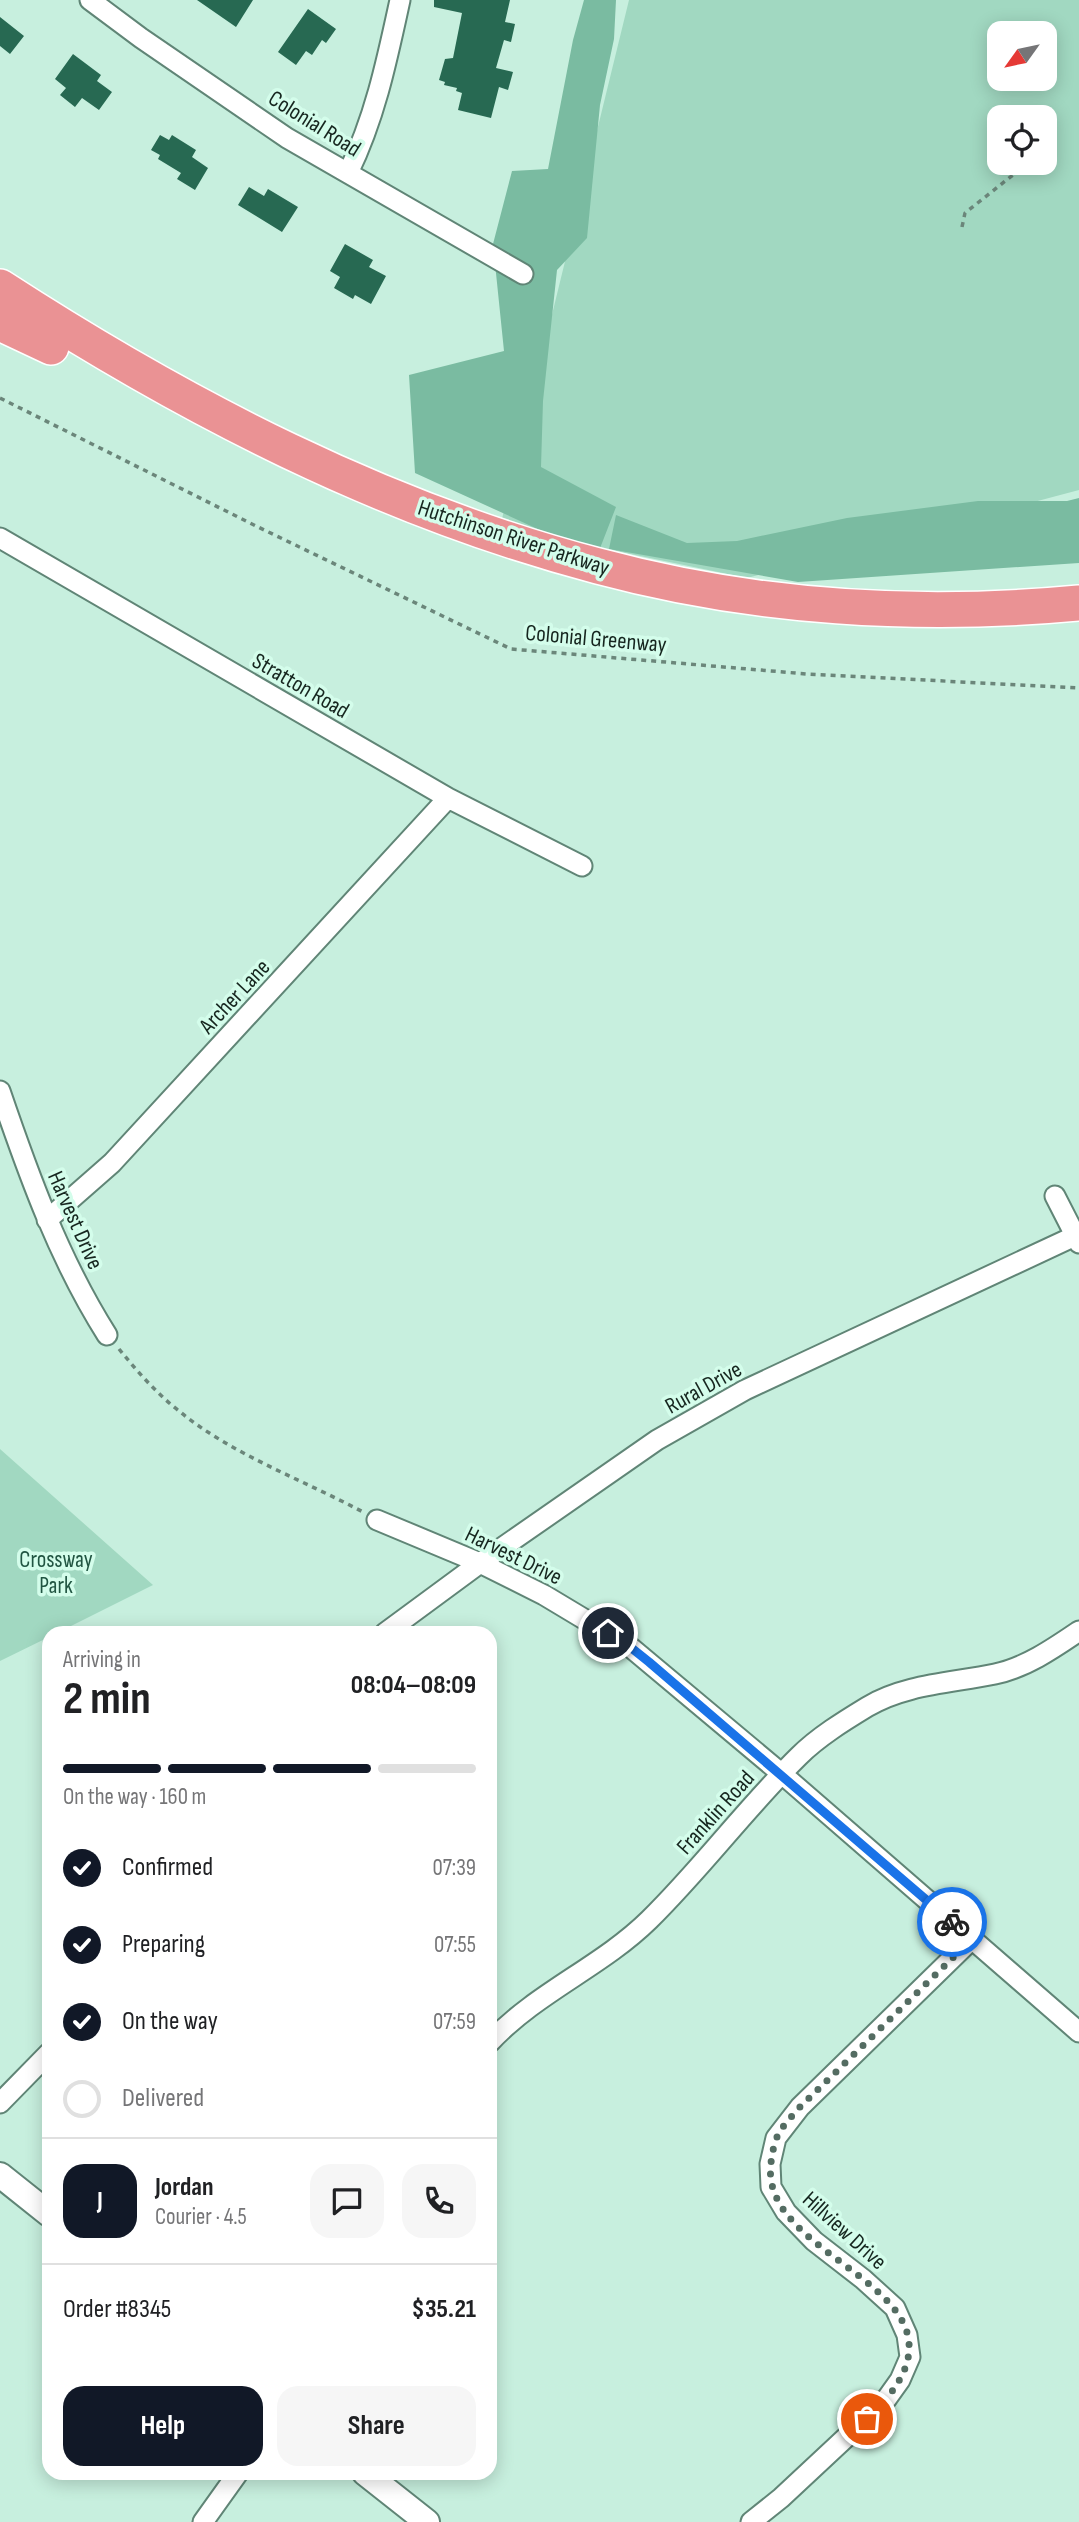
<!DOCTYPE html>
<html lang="en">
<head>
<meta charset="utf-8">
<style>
	:root { --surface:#fff; --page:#f6f6f6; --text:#202124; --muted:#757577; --line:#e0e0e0; --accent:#111827 }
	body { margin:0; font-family:"Sofia Sans Condensed",sans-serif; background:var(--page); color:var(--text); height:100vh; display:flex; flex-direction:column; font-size:26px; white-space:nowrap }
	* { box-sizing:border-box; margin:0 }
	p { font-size:23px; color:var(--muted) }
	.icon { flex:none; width:38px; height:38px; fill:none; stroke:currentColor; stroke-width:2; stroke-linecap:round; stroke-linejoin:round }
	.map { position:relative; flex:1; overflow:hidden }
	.details { position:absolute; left:42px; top:1626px; width:455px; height:854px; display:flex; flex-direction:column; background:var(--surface); border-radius:21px; box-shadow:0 4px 18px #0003 }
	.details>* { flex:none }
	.needle { width:46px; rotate:237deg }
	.buttons { position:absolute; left:987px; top:21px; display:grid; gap:14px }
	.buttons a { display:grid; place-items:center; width:70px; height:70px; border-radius:14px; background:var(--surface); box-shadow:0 4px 18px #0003; font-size:35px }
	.pin { position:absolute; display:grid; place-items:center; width:60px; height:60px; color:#fff; margin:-30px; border:4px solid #fff; border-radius:50%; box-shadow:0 2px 7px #0007 }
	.courier { position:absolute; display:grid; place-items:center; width:70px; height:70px; margin:-35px; border:5px solid #1a73e8; border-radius:50%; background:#fff; color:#222; box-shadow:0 2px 9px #0007 }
	.summary em { font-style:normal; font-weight:700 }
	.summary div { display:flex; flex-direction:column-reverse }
	.summary { display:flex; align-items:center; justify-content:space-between; height:119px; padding:0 21px }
	h1 { font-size:46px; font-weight:700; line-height:52px }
	.bar { display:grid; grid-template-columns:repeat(4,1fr); gap:10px 7px; align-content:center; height:84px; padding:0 21px }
	.bar i { height:9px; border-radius:5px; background:var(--line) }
	.bar .current { background:var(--accent) }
	.bar p { grid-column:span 4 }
	.line { display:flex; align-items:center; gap:18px; padding:0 21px; border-top:2px solid var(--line) }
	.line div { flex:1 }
	.round { display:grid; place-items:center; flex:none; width:74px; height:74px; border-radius:21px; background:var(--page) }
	ol { padding:0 21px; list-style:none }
	li { display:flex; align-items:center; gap:21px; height:77px }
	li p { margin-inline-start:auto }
	li .icon { padding:7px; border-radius:50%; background:var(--accent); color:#fff; stroke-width:4 }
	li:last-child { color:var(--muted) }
	li i { width:38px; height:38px; border:4px solid var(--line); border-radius:50% }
	.primary-button { display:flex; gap:14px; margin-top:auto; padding:14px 21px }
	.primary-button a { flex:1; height:80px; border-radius:21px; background:var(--accent); color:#fff; font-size:28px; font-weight:700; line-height:80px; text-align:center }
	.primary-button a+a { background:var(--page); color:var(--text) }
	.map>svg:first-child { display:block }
	.green { fill:#a1d8c1; fill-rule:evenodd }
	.forest { fill:#7abba1 }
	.building { fill:#276952 }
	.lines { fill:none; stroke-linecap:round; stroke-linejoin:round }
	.minor-casing { stroke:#608576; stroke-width:23 }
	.tertiary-casing { stroke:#608576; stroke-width:28 }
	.motorway-casing { stroke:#fff; stroke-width:38 }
	.path { stroke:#6b867a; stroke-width:3.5; stroke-dasharray:5 5; stroke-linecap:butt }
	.minor { stroke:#fff; stroke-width:19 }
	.tertiary { stroke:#fff; stroke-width:24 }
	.motorway { stroke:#ea9294; stroke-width:35 }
	.done { stroke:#546c62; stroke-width:7; stroke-dasharray:0 12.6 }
	.route { stroke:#1a73e8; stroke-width:9 }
	.labels { text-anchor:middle; stroke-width:7; stroke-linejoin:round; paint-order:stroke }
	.street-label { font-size:23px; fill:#16261f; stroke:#d4fdeb }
	.park-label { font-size:23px; fill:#215542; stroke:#d4fdeb }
</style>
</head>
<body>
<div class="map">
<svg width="1079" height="2522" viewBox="0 0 1079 2522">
	<rect width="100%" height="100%" fill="#c7efde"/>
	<path class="green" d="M629,0h450v490l-332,88 -247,-51zM999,33h46v46h-46zM999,117h46v46h-46z
		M0,1449l153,136 -96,48h-8v4l-49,24z"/>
	<path class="forest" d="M584,0h32l-2,39 -14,66 -13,133 -30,32 -14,131 -2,66 75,40 -19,49 -182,-83 -6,-98 95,-24 -11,-107 19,-73 36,-2 25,-129z
		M1079,498v65l-281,19 -189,-33 7,-34 71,28 50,-2 110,-23 131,-17h89z"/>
	<path class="building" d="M197,0h56l-17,27z
		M434,0h76l-5,22 10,2 -4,18 -7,-2 -8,28 17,4 -5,18 -9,-3 -8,31 -33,-8 4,-17 -6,-2 1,-3 -13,-3 1,-3 -6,-2 6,-21 8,-1 9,-45 -28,-6z
		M308,9l28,20 -10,14 -4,-3 -10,15 -6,-4 -10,14 -18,-13z
		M0,17l24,19 -14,18 -10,-8z
		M73,54l28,21 -4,6 15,11 -13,18 -17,-12 -7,9 -15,-12 6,-7 -11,-9z
		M160,135l9,5 3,-5 24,15 -4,7 16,11 -13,22 -18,-11 4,-6 -23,-14 2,-4 -9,-5z
		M249,187l15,9 4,-7 30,18 -16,25 -44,-27z
		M345,244l28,16 -4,7 17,9 -15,28 -16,-9 -2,4 -19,-11 6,-11 -10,-6z"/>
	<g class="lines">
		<g class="minor-casing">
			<path id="minor" d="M90,0l51,38 146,100 236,136
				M348,173c27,-55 39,-113 52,-173
				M0,538l448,260 134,68
				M0,1091c29,85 59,168 107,244
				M1055,1196l24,47
				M47,1220l65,-57 336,-365
				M377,1520l103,43 64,32 85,51 153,128 297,258
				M385,1633l95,-70 177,-123 88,-50 330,-154
				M490,2042c47,-50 111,-75 159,-122 53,-52 97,-112 150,-164 19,-19 45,-35 68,-49 38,-23 86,-24 128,-33 30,-6 59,-26 84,-43
				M0,2103l49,-50
				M203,2522l35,-49
				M751,2522l30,-24 104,-97 15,-21 10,-23 -3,-22 -12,-27 -32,-29 -49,-38 -28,-29 -15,-25 -1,-23 6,-26 24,-31 172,-168"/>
		</g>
		<g class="tertiary-casing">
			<path id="tertiary" d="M0,2175l49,39
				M365,2473l62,49"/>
		</g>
		<g class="motorway-casing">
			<path id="motorway" d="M0,287c185,120 384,223 598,279 156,42 321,52 481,37
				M0,323l51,24"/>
		</g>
		<path class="path" d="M1045,150l9,-7
			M962,227l3,-14 63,-50
			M0,398l258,129 253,122 296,25 272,14
			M119,1349c18,22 37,44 60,62 52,43 124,69 184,101"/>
		<use href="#minor" class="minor"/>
		<use href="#tertiary" class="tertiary"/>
		<use href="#motorway" class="motorway"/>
	</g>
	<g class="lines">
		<path class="done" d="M867,2419c141,-132 -119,-153 -95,-262 1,-6 2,-15 5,-20 5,-11 15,-21 23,-30l172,-168 -20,-17"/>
		<path class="route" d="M608,1633l21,13 20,16 303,260"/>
	</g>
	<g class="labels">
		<g class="street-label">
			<text transform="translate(315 123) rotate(32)" y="8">Colonial Road</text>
			<text transform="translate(514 537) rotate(18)" y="8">Hutchinson River Parkway</text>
			<text transform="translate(596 638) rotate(5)" y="8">Colonial Greenway</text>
			<text transform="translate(301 685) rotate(30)" y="8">Stratton Road</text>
			<text transform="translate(234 996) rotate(-47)" y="8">Archer Lane</text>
			<text transform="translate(76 1220) rotate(66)" y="8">Harvest Drive</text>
			<text transform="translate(703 1387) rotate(-29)" y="8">Rural Drive</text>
			<text transform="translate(514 1555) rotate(26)" y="8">Harvest Drive</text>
			<text transform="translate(715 1812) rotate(-48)" y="8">Franklin Road</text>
			<text transform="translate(845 2230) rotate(42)" y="8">Hillview Drive</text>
		</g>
		<g class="park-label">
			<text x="56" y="1567">Crossway<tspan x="56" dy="26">Park</tspan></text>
		</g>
	</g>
</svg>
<div class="buttons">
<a><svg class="needle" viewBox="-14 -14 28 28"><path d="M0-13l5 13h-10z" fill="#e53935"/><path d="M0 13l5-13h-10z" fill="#757577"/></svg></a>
<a><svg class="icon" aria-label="locate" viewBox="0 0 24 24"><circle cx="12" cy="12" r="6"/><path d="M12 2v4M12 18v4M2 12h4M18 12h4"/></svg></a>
</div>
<div class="pin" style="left:867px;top:2419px;background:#ea580c"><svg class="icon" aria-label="bag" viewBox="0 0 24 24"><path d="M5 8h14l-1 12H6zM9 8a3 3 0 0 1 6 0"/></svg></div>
<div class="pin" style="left:608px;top:1633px;background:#1f2937"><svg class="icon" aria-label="home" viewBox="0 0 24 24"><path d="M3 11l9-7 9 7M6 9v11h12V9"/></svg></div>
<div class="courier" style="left:952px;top:1922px"><svg class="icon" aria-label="bike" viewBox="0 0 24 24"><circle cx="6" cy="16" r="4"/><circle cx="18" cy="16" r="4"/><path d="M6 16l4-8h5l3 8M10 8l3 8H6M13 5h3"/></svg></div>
<section class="details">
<div class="summary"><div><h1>2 min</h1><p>Arriving in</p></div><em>08:04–08:09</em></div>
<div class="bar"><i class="current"></i><i class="current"></i><i class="current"></i><i></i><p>On the way · 160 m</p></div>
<ol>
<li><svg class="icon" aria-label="check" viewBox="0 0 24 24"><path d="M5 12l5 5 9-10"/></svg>Confirmed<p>07:39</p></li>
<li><svg class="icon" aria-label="check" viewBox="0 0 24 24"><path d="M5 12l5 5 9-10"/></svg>Preparing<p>07:55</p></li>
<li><svg class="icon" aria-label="check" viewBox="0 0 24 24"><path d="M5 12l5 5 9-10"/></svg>On the way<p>07:59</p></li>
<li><i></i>Delivered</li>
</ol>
<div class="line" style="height:126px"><b class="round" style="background:var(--accent);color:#fff">J</b><div><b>Jordan</b><p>Courier · 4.5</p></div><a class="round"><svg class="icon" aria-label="chat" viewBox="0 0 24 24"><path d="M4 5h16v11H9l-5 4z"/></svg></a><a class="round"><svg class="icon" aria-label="phone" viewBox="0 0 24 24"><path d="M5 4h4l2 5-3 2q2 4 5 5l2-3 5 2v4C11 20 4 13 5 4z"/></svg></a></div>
<div class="line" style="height:91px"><div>Order #8345</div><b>$35.21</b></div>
<div class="primary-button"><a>Help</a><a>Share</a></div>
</section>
</div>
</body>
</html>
